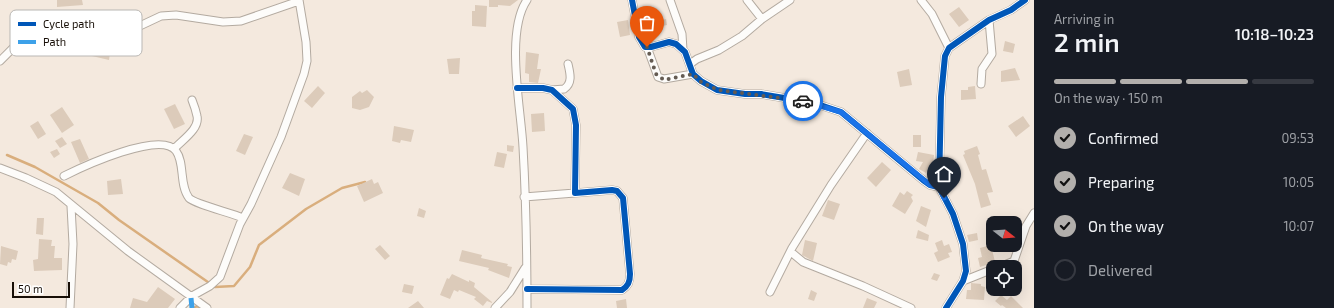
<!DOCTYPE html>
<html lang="en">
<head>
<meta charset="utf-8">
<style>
	:root { --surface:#171b24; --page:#20242c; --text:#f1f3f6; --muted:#9ea1a6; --line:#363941; --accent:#b2afac }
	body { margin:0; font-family:"Exo 2",sans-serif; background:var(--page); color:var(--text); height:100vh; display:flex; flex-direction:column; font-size:15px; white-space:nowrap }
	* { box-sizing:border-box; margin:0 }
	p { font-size:13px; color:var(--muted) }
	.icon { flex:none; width:22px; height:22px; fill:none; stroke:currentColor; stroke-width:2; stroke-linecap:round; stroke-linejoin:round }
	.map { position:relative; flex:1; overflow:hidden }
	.panel { display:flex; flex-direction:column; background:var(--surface); width:300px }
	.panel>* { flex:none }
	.needle { width:26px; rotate:107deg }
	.buttons { position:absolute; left:986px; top:216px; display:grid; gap:8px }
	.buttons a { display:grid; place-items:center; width:36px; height:36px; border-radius:8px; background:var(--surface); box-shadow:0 4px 16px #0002; font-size:20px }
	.scale { position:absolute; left:12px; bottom:10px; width:58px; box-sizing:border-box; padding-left:4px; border:2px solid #170e06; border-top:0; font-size:11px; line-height:14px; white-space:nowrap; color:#170e06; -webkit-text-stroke:3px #fff; paint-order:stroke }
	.pin { position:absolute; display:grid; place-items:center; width:34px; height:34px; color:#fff; margin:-41px -17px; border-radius:50% 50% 50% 0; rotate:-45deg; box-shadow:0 0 4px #0007 }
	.pin .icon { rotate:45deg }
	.courier { position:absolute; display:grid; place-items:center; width:40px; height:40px; margin:-20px; border:3px solid #1a73e8; border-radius:50%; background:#fff; color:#222; box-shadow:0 1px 5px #0007 }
	.summary em { font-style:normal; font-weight:600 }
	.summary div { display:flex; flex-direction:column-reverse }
	.summary { display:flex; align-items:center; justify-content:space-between; height:68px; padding:0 20px }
	h1 { font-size:26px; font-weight:600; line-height:30px }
	.bar { display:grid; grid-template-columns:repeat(4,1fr); gap:6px 4px; align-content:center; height:48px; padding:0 20px }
	.bar i { height:5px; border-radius:3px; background:var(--line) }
	.bar .active { background:var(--accent) }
	.bar p { grid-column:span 4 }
	ol { padding:0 20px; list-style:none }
	li { display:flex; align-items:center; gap:12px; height:44px }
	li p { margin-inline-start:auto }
	li .icon { padding:4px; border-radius:50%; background:var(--accent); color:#111; stroke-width:4 }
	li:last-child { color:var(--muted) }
	li i { width:22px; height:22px; border:2px solid var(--line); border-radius:50% }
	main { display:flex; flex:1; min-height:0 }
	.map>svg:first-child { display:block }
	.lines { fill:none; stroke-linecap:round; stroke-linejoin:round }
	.stream { stroke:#d9ae7d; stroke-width:2.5 }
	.building { fill:#dccbba }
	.minor-casing { stroke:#b3aaa0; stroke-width:9 }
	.minor { stroke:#fdfcfa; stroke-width:7 }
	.quiet { stroke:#3da1e9; stroke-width:5; stroke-dasharray:10 5; stroke-linecap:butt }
	.cycleway-casing { stroke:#fff; stroke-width:8 }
	.cycleway { stroke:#0057b8; stroke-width:6 }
	.done { stroke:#645b52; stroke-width:4; stroke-dasharray:0 7.2 }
	.route { stroke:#1a73e8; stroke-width:5 }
	.key { fill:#fff; stroke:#b9b7b4; stroke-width:1 }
	.key-label { font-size:11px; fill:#170e06 }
</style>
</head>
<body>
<main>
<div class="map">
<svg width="1034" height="308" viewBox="0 0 1034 308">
	<rect width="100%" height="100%" fill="#f4e9de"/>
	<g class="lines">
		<path class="stream" d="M7,155l28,12 63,36 21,17 96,67 19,-1 16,-19 9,-22 47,-36 36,-21 23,-6
			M194,308l3,-2 3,2"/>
	</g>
	<path class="building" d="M57,0h25l1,5 -26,2z
		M489,0h29l-8,6 -12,-1v2h-9z
		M475,5l12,1 -1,21 -14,-1v-15h3z
		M959,7l10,13 -10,7 -10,-13z
		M666,19l1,6 -10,2 2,6 -11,4 -1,-8 -4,1 -1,-4z
		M628,20l2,15 -10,2 -3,-15z
		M1005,41l10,3 -2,9 -10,-2z
		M94,50l16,3 -1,7 -17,-4z
		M526,52l13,2 -2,15h4l-3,14 -9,-1v-8l-4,-1z
		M460,58l-1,16h-10l-2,-15z
		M1015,68l5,12 -19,2v-11z
		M909,69l3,16 -12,2 -3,-15z
		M318,86l7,7 -13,15 -8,-7z
		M975,86l1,13 -15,1v-10h7v-3z
		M367,90l7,7 -5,10 -9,3 -8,-2v-11l8,-6 2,2z
		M175,104l10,20 -11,5 -10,-20z
		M62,107l12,18 -12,8 -12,-18z
		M544,113l1,18 -13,1 -1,-18z
		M1023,116l7,10 -14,11 -8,-11z
		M38,121l8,13 -8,5 -8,-13z
		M394,126l20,4 -3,12 -10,-2 -1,3 -8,-2z
		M244,134l9,3 -8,18 -9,-4z
		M913,135h8v12h-8z
		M62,137l5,7 -7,4 -5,-7z
		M80,139l9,20 -9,4 -9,-21z
		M507,145l7,1 -1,6 -6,-1z
		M977,146l3,8 -2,1 4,15 4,-1 7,23 -6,1 4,12 -10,3 -6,-24 -12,-29 2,-1 -1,-3z
		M57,149l3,5 -6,4 -4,-6z
		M497,152l10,2 -3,14 -10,-2z
		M918,152l16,3 -1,9h-3l-4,9 -7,-4 4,-7 -7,-1z
		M882,162l9,8 -15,17 -9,-9z
		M290,173l15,6 -6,17 -17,-8z
		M121,179l2,15 -15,1 -1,-14z
		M372,179l2,5 4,-2 5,11 -19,9 -7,-16z
		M907,191l6,4 -2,2 2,4 -8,13 -13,-8 8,-14 4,3z
		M828,200l12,4 -6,16 -12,-4z
		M921,206l10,4 -5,17 -10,-6z
		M419,208l7,3 -2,7 -7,-2z
		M37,218h7l-1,17 -7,-1z
		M918,230l11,5 -1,6 -12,-3z
		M977,233l1,7 -9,2 -2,-7z
		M39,239l13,1 -1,6h4l-1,12h8v12l-28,1 -1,-11 5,-1z
		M805,240l12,3 -4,18 -11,-6z
		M942,240l2,6 5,-2 3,8 -4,1 2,4 -12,5 -4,-9 4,-2 -3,-8z
		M380,245l10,11 -5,4 -10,-11z
		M991,245l4,17 -15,5 -2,-9 4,-1 -2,-9z
		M1,246l17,5 -2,9 -4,-1 -1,4 -3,-1 -1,4 -7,-2z
		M462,250l20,5 -1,3 27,6 -1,2 5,1 -3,11 -21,-8 1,-2 -30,-7z
		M934,273l6,2 -3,6 -6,-2z
		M452,274l17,8v-2l6,3 -1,4 18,15v1l-5,-2 -4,5 -9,-7 2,-2 -17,-7 -1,2 -4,-2 -4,9 -10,-4 7,-17 2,1z
		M971,283l10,1v2l4,1 -1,13 -18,-1 1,-9h4z
		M404,284l10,2 -2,8 -10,-2z
		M158,287l17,12 -7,9h-38l3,-10 14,4z
		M811,290l6,3 -3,8 -6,-2z
		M1001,295l6,5 4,-4 12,12h-17l-4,-3 -1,1 -6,-5z
		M867,298l10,4 -3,6h-11z
		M626,299l1,9h-10l-1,-7z
		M418,301l6,7h-16z"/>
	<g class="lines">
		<g class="minor-casing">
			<path id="minor" d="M632,0l7,37 6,10h6l18,-5 7,2 9,8 8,22 8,7 16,9 28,4h16l53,9 27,9 82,68 7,5 9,2
				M670,0l12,34 1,16
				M747,0l15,19
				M921,0l11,14 17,34
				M647,47l11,30 6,2 29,-5
				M0,61l15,-15 9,-2 86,-4 51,-24 15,-1 47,7 18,-1 58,-20
				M690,64l7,-5 22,-9 23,-14 20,-17 28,-19
				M981,84l1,-15 10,-15 -3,-34
				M517,88h26l9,2 21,19 3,16 -1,68 37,-3 5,1 6,7 7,76c0,8 -2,12 -8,16l-95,-1
				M552,90l12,-1c9,-6 6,-16 4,-25
				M174,149c8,-9 26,-20 23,-33 -1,-5 -3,-11 -5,-16
				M0,168l26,10 30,14 72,59 79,57
				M64,176c18,-9 97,-46 112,-25 9,12 3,34 13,47 5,6 43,15 54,20
				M524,197l51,-4
				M791,252l12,10 60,24 48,22
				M1000,267l14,-6 12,-35 8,-13
				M963,281l30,-12
				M770,292l22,-44 39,-63 36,-52
				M70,308l3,-64 -2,-38
				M180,308l12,-12 18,-10 10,-9 20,-53 11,-20 30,-67 23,-63 3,-13 -1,-19 -7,-42
				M495,308l15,-16 15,-24
				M527,308c0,-53 -1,-108 -4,-161 -2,-39 -18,-115 4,-147
				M946,308l17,-27 3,-10 -3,-27 -10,-30 -14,-27 2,-90 4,-41 4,-8 7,-5 33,-23 22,-10 14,-10"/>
		</g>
		<use href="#minor" class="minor"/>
		<path class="quiet" d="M191,298l1,10"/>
		<g class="cycleway-casing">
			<path id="cycleway" d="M632,0l7,37 6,10h6l18,-5 7,2 9,8 8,22 8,7 16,9 28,4h16l53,9 27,9 82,68 7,5 9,2
				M517,88h26l9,2 21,19 3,16 -1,68 37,-3 5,1 6,7 7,76c0,8 -2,12 -8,16l-95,-1
				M946,308l17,-27 3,-10 -3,-27 -10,-30 -14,-27 2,-90 4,-41 4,-8 7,-5 33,-23 22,-10 14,-10"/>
		</g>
		<use href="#cycleway" class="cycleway"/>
	</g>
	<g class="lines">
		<path class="done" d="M647,47l9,27 8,6 29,-6 8,8 17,8 85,11"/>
		<path class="route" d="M803,101l38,11 83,68 6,5 9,2 5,11"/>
	</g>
	<rect x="10" y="10" width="132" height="46" rx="6" class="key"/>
	<rect x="18" y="22" width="18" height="4" fill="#0057b8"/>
	<rect x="18" y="40" width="18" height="4" fill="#3da1e9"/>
	<g class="key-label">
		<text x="43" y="28">Cycle path</text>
		<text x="43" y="46">Path</text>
	</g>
</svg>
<div class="buttons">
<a><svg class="needle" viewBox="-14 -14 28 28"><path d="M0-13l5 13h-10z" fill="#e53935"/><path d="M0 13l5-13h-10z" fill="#9ea1a6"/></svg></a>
<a><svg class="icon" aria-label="locate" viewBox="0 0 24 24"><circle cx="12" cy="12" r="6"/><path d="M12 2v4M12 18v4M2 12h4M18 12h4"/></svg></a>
</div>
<div class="scale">50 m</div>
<div class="pin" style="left:647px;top:47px;background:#ea580c"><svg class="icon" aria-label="bag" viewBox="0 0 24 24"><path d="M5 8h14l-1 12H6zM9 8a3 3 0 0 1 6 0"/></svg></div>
<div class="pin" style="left:944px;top:198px;background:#1f2937"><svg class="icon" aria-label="home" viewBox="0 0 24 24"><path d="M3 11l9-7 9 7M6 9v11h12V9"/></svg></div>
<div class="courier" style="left:803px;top:101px"><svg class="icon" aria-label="car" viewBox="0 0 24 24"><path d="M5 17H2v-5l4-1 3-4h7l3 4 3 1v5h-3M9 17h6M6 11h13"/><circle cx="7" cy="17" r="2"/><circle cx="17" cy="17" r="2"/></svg></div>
</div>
<section class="panel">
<div class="summary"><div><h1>2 min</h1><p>Arriving in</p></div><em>10:18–10:23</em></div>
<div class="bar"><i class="active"></i><i class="active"></i><i class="active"></i><i></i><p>On the way · 150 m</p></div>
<ol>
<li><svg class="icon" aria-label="check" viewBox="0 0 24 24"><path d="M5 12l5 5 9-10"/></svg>Confirmed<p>09:53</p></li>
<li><svg class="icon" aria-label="check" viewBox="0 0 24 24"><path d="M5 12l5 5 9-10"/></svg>Preparing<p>10:05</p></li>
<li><svg class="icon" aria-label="check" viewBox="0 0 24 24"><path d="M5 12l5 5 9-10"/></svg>On the way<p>10:07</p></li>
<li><i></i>Delivered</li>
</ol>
</section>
</main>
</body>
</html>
